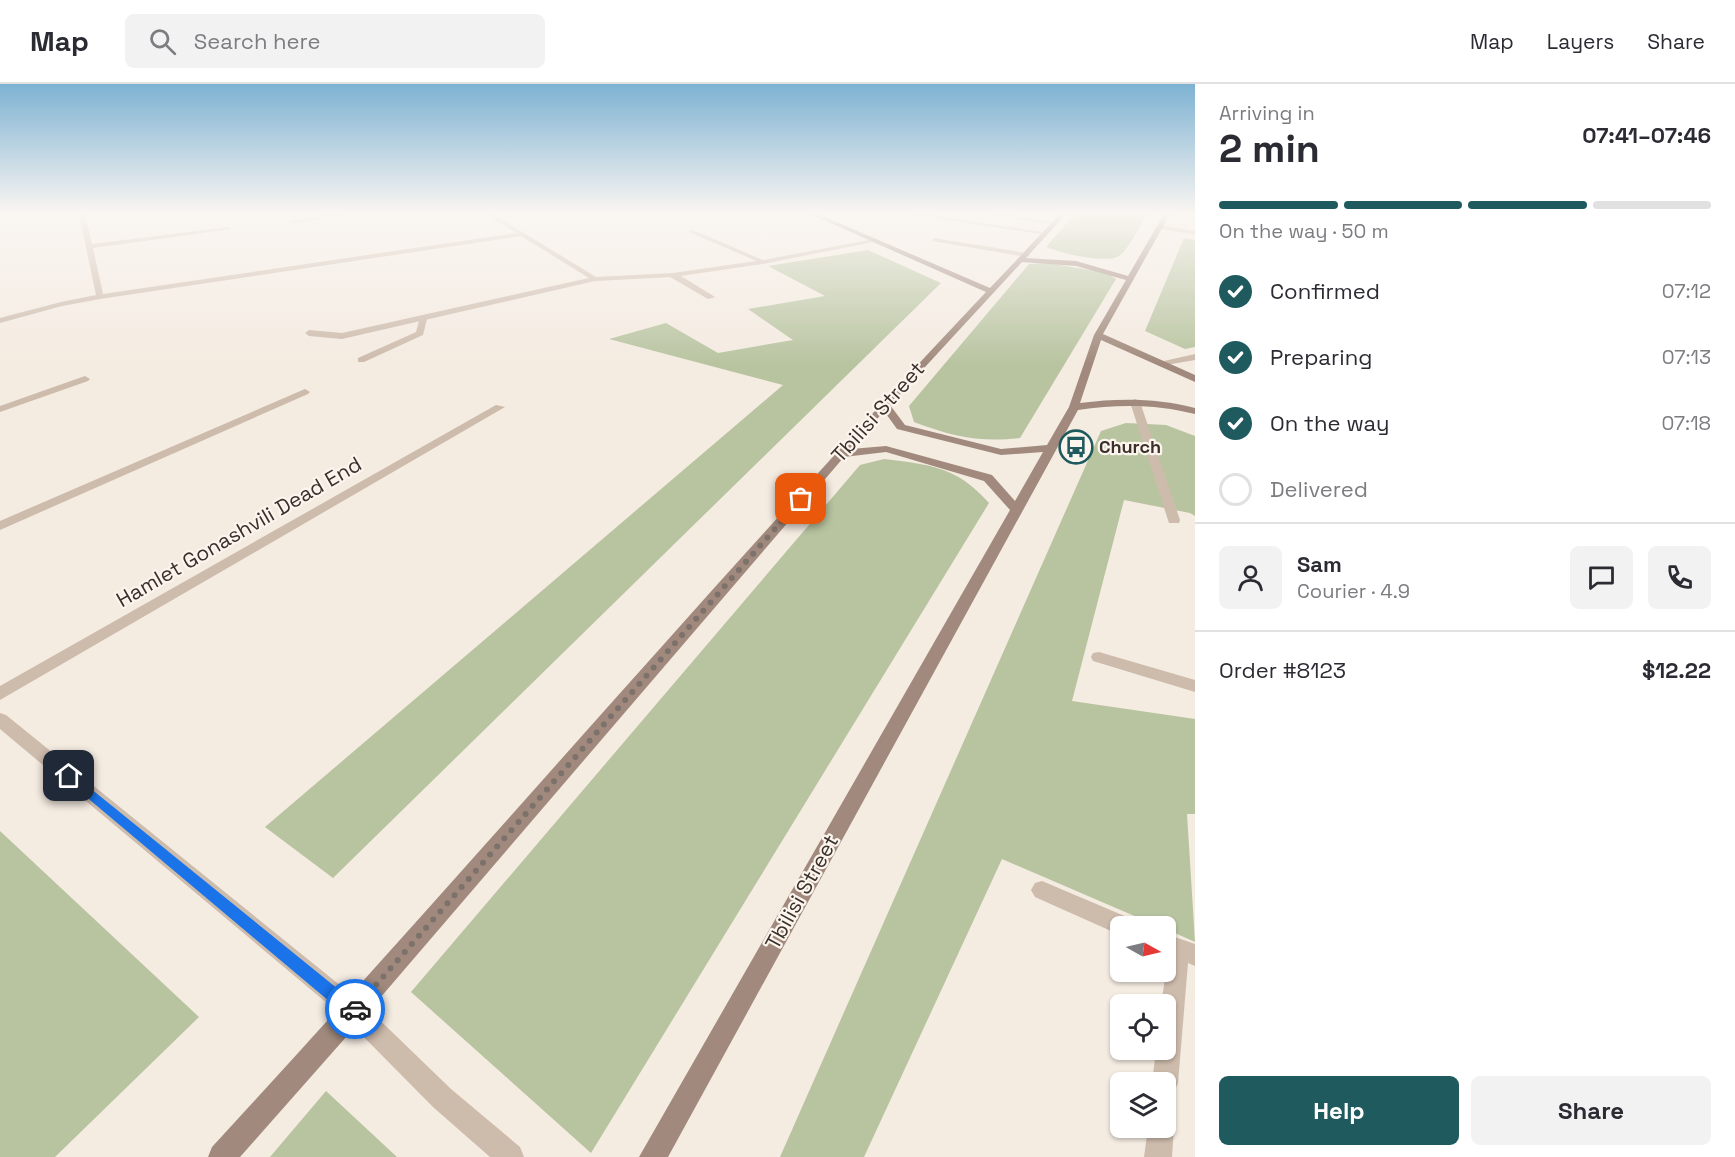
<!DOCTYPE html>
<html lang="en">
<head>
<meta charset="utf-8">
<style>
	:root { --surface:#fff; --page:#f2f2f3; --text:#2b2b33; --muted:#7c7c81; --line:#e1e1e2; --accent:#1f5a5e }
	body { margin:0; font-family:"Space Grotesk",sans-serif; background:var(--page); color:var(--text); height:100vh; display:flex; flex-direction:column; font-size:22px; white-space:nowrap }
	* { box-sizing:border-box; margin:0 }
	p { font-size:20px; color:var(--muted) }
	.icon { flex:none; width:33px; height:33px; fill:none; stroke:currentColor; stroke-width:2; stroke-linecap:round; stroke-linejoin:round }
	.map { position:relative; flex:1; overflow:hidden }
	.details { display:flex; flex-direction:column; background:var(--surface); width:540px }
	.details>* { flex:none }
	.needle { width:39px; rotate:98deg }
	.tools { position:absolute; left:1110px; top:832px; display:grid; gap:12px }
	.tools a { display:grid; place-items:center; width:66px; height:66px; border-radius:9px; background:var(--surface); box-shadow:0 2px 4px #0004; font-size:30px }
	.pin { position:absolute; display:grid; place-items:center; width:51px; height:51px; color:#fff; margin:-26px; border-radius:12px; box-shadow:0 3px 9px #0006 }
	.courier { position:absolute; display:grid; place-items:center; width:60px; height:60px; margin:-30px; border:4px solid #1a73e8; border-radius:50%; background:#fff; color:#222; box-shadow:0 2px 8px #0007 }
	.head em { font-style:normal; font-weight:600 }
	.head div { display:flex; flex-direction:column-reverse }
	.head { display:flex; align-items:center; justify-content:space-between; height:102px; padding:0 24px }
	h1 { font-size:39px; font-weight:600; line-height:45px }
	.bar { display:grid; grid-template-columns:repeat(4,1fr); gap:9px 6px; align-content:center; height:72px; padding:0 24px }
	.bar i { height:8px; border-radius:4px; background:var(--line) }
	.bar .on { background:var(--accent) }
	.bar p { grid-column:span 4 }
	.line { display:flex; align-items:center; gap:15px; padding:0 24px; border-top:2px solid var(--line) }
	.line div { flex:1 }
	.round { display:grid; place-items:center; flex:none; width:63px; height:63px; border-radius:9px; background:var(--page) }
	ol { padding:0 24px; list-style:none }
	li { display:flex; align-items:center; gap:18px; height:66px }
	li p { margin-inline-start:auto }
	li .icon { padding:6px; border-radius:50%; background:var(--accent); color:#fff; stroke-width:4 }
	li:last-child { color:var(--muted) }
	li i { width:33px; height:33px; border:3px solid var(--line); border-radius:50% }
	.cta { display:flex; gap:12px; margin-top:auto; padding:12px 24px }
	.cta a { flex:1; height:69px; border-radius:9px; background:var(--accent); color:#fff; font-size:24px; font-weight:600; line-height:69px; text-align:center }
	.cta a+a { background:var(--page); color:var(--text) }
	header { display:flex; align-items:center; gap:36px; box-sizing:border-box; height:84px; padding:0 30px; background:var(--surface); border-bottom:2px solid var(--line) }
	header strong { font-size:28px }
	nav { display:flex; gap:33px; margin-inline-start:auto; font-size:21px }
	.search { width:420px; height:54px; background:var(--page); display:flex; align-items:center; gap:15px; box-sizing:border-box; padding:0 21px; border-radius:9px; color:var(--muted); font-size:22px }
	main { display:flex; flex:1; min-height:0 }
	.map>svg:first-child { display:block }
	.green { fill:#b8c4a0 }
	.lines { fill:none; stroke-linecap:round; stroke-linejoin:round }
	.lane { fill:#cdbbac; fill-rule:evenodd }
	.street { fill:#cdbbac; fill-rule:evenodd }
	.secondary { fill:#a18a7d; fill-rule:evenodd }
	.route { fill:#1a73e8 }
	.done { stroke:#7c716b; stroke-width:6; stroke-dasharray:0 10.8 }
	.labels { text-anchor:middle; stroke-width:4.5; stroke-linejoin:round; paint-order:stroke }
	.far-poi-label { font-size:18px; font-weight:bold; fill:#3b302b; stroke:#fbf5ee; text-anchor:start }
	.street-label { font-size:21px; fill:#3b302b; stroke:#fbf5ee }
</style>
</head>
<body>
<header>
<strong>Map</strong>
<div class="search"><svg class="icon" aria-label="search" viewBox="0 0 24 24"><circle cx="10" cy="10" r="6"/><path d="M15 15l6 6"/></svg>Search here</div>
<nav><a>Map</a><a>Layers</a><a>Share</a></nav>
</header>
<main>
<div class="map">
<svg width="1195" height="1073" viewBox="0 0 1195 1073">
	<rect width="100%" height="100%" fill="#f4ebe1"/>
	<path class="green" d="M1075,130h73c-7,10 -20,36 -29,42 -13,8 -59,-3 -73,-9z
		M1184,154l11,2v107l-10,2 -40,-18z
		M868,166l73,33 -608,595 -68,-51 518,-442 -174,-46 57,-16 52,30 75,-13 -45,-31 77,-13 -57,-30z
		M1048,179l59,10 9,6 -96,159c-40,5 -69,-2 -106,-16l-5,-16 120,-142z
		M1126,339l40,2 29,11v80l-5,-3 -66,-13 -52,201 123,18v95h-8l8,128 -29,-13v-2h-6l-158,-68 -138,298h-84l321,-726z
		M884,375c47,6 72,7 105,44l-398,650 -180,-161 449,-527z
		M0,747l199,186 -144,140h-55z
		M326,1007l71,66h-127z"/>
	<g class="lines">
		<path class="lane" d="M335,130l8,1 -50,8 -3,-2z
			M910,130h14l125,19 -3,2z
			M989,130h14l55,9 -3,2z
			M691,145l74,32 1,1 -5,1 -72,-31z
			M934,154l93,15 3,2 -3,2 -95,-16z
			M670,189h6l39,24 -7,2 -38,-22z
			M420,233l7,2 -4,16 -59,27h-6v-4l58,-26z
			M1135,315l5,3 40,118 -1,3h-10l-1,-3 -38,-118z
			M1099,568l96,28v12l-102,-31 -2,-4 2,-4z
			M1042,797l92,39 3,7h-17v8l-85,-38 -4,-7 4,-7z
			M1166,850l29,10v22l-7,-3 -10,120 -4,9 -8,3v-12h-14l4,-33h10v-45h-5l5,-33z
			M1166,1033l4,2 4,9 -2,29h-28l4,-29h18z"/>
		<path class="street" d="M79,130h6l7,30 137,-17 3,2 -139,19 10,46 413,-61 -30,-19h7l103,63 77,-4 90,-13 112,-21 3,2 -115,23 -90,13 -78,4 -253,58 -33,-3 -4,-3 4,-3 33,3 247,-55 -68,-42 -421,63 -38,7 -62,17v-5l61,-16 35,-7z
			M338,130h11l-9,3z
			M1159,141l36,6v4l-38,-7z
			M1195,270v6l-35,6 -5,-3z
			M85,292l5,3 -2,2 -88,31v-6z
			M305,305l5,3 -2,2 -308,136v-9z
			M496,321l9,2 -505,293v-14z
			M0,629l6,2 356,288 89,86 69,58 4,10h-34l-57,-50 -87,-88 -346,-290z"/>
		<path class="secondary" d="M810,130h8l172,74 70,-74h6l-40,44 50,3 52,15 36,-62h6l-67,120 92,41v7l-94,-42 -21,63c39,-5 77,-5 115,5v6c-39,-10 -77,-10 -117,-4l-410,747h-29l371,-647 -26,-29 -98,-29 -42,5 -482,562 -122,138h-32l4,-10c261,-283 511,-577 774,-855zM1022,178l54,4 50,14 -32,55 -25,72 -22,38 -46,4 -96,-24 -15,-20zM884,327l13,18 104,26 42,-3 -28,49 -23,-26 -106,-29 -35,3z"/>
	</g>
	<linearGradient id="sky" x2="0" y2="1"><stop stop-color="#7eb2d2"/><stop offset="0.46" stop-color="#faf6f2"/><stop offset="1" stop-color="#faf6f2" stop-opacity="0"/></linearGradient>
	<rect width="1195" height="280" fill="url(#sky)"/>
	<path class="route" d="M69,687l285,231 7,2 2,5 -4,8 -5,2 -6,-2 -283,-238 -2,-3z"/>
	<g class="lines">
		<path class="done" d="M355,925l446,-510"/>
	</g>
	<defs>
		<g id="bus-ring" transform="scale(1.725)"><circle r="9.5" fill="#fbf5ee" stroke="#1f5a5e" stroke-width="1.5"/><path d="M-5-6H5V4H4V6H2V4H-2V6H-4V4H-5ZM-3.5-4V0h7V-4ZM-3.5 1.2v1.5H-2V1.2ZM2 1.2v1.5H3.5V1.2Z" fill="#1f5a5e"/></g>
	</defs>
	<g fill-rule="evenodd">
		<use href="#bus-ring" x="1076" y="363"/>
	</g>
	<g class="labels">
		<g class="far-poi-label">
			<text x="1099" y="369">Church</text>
		</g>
		<g class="street-label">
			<text transform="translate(878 328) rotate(-48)" y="7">Tbilisi Street</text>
			<text transform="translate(239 448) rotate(-30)" y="7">Hamlet Gonashvili Dead End</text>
			<text transform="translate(802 808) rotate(-61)" y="7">Tbilisi Street</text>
		</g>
	</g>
</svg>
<div class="tools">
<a><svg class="needle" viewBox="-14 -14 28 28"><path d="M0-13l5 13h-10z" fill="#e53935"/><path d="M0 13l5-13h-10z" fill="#7c7c81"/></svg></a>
<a><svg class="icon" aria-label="locate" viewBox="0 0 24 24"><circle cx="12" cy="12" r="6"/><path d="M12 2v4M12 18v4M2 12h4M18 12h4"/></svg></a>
<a><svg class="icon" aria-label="layers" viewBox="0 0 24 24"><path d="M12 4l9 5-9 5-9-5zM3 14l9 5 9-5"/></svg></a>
</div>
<div class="pin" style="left:801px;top:415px;background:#ea580c"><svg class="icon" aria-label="bag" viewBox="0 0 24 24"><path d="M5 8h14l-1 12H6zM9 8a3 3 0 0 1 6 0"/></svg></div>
<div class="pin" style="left:69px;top:692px;background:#1f2937"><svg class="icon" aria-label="home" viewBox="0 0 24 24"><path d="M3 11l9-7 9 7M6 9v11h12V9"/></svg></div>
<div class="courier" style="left:355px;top:925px"><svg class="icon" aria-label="car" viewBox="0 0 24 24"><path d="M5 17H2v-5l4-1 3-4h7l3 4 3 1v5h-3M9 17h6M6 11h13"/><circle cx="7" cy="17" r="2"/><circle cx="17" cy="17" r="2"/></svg></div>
</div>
<section class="details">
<div class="head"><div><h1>2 min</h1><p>Arriving in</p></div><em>07:41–07:46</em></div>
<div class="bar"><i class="on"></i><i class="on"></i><i class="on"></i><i></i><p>On the way · 50 m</p></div>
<ol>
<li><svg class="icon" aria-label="check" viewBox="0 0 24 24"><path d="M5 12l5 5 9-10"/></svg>Confirmed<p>07:12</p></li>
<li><svg class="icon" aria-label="check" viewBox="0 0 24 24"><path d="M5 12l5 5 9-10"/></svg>Preparing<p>07:13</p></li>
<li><svg class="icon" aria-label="check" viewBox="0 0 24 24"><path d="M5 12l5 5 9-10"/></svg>On the way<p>07:18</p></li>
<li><i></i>Delivered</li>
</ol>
<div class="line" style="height:108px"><a class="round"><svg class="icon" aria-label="person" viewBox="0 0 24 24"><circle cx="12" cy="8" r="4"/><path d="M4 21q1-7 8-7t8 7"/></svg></a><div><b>Sam</b><p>Courier · 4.9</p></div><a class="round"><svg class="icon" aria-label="chat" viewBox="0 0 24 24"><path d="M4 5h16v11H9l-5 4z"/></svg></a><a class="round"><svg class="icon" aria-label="phone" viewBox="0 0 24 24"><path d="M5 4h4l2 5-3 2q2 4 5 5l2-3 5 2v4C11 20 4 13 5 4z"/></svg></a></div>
<div class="line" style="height:78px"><div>Order #8123</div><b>$12.22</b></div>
<div class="cta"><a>Help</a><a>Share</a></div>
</section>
</main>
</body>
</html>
